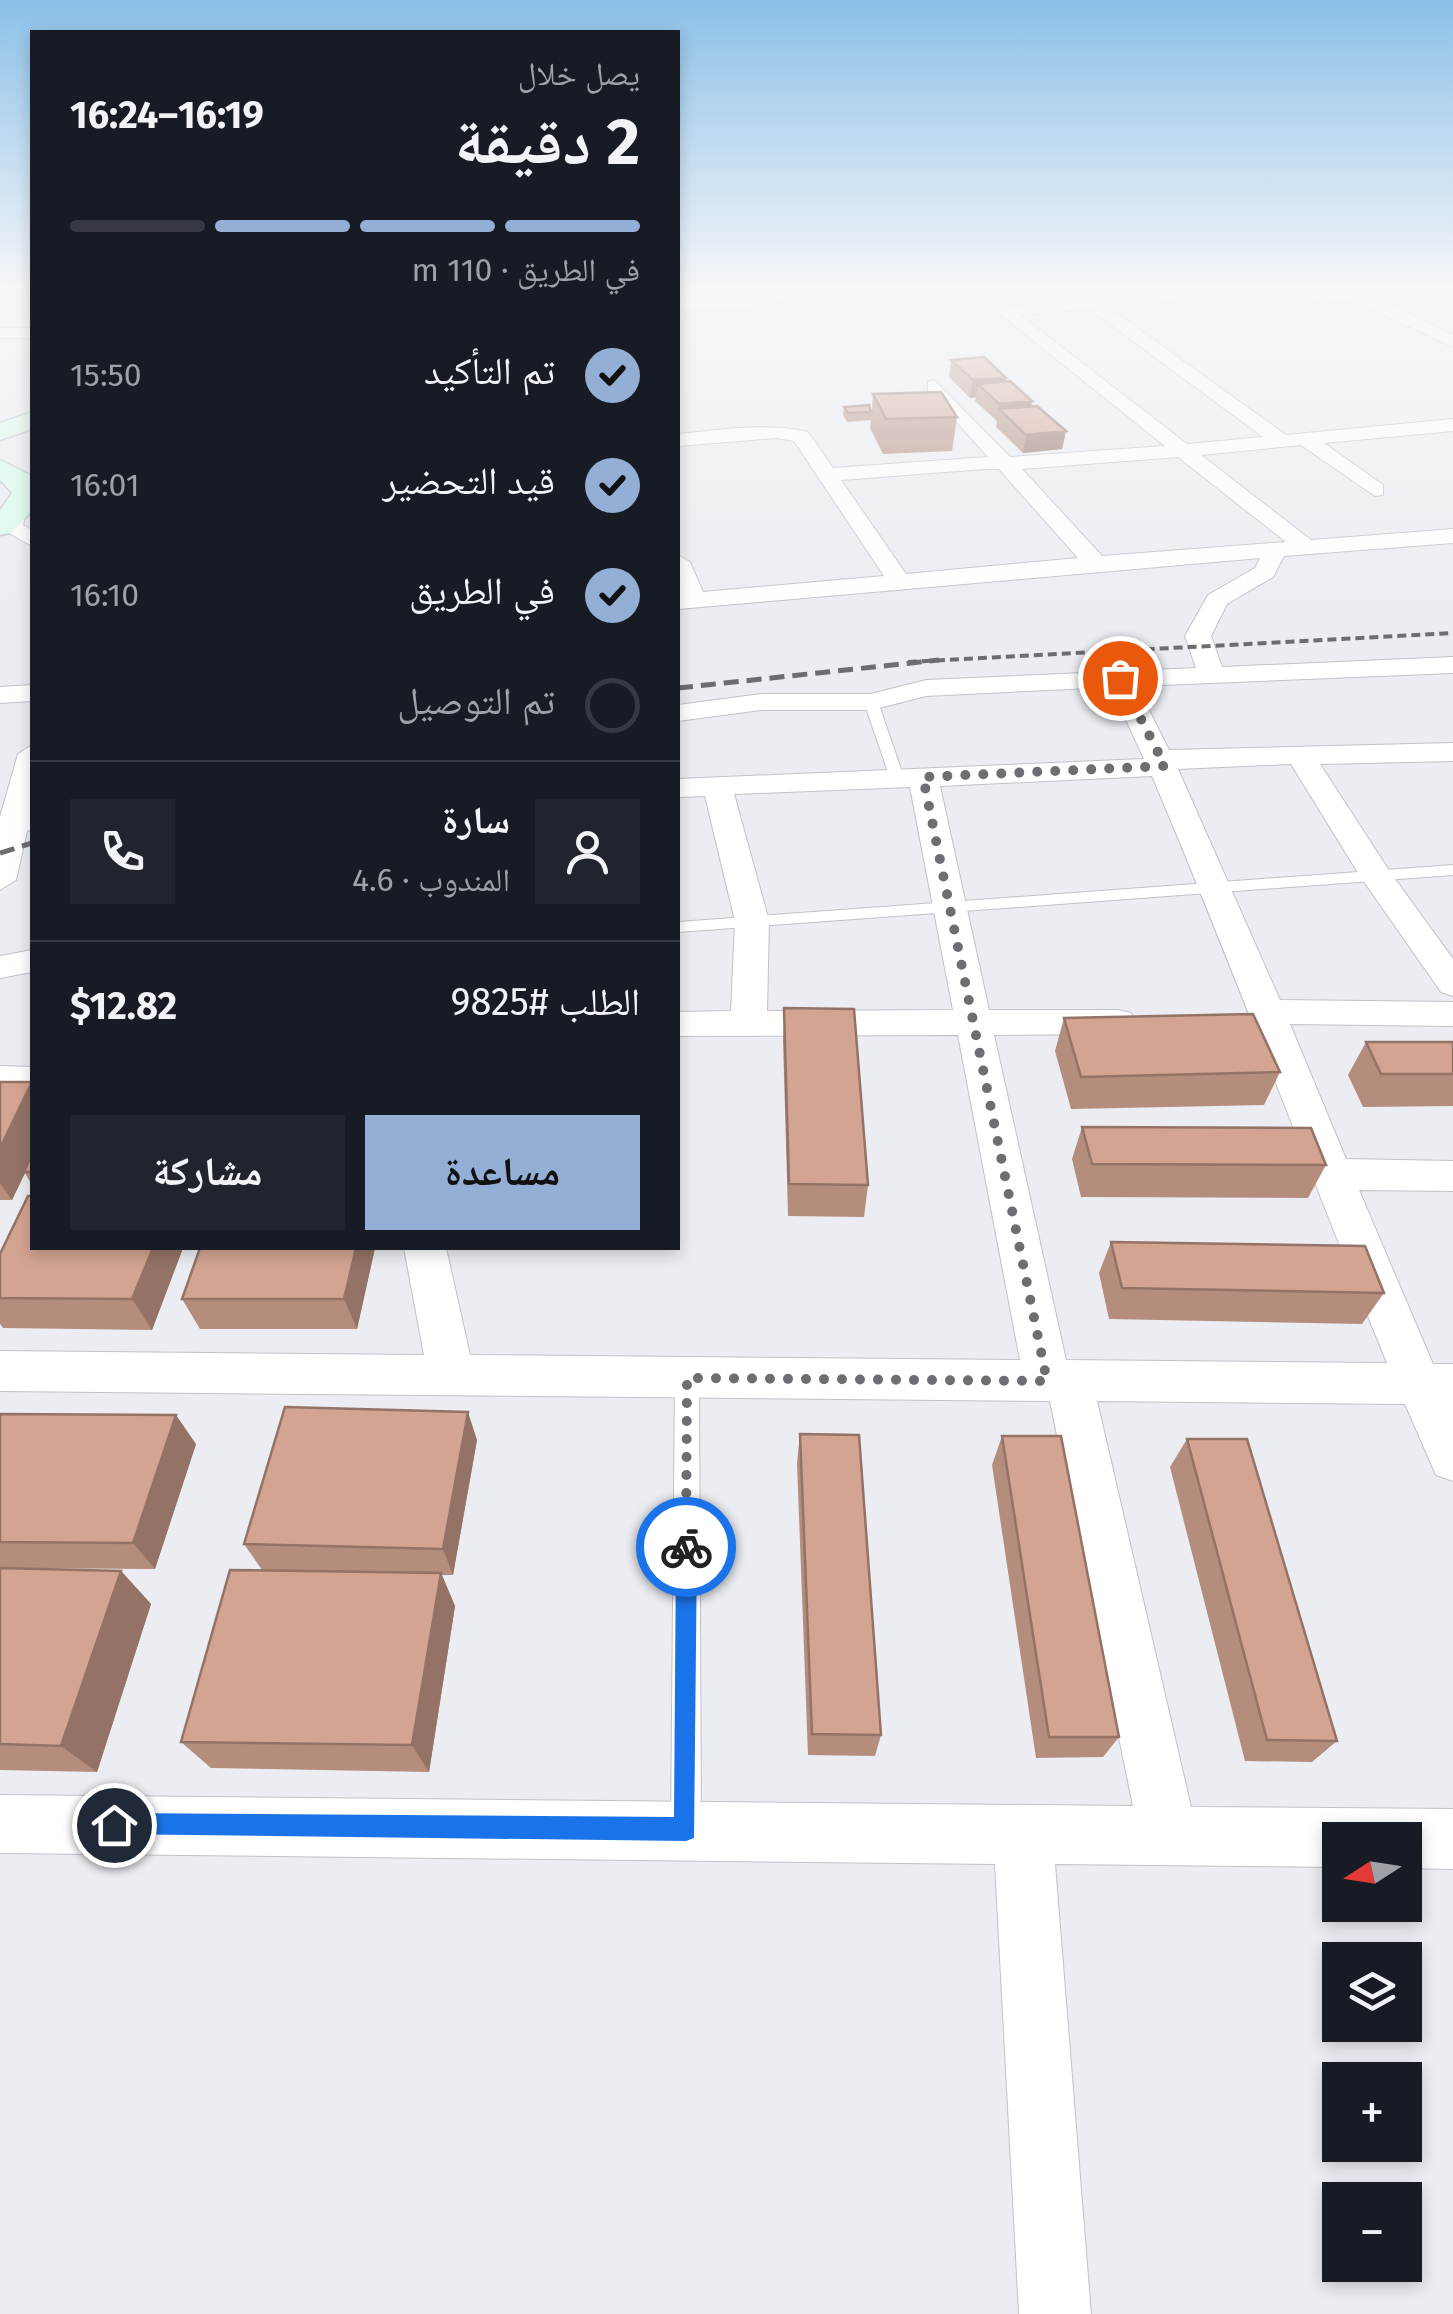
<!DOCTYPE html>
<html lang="ar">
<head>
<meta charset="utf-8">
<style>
	:root { --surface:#171b24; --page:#20242c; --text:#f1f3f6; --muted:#9ea1a6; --line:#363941; --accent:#93afd5 }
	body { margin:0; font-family:"Fira Sans","Noto Naskh Arabic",sans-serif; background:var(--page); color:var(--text); direction:rtl; height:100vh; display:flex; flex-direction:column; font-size:38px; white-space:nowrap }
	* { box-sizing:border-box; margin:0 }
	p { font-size:32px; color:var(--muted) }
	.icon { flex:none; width:55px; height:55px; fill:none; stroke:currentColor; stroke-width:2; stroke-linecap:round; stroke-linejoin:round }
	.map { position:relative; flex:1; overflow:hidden; direction:ltr }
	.panel { position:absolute; left:30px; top:30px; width:650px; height:1220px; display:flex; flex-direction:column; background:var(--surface); border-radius:0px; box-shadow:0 5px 15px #0003; direction:rtl }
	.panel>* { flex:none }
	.needle { width:65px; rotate:258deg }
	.controls { position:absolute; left:1322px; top:1822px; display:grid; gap:20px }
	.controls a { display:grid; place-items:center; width:100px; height:100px; border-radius:0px; background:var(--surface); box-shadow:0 5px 15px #0003; font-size:50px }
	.pin { position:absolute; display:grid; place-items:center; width:85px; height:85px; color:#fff; margin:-42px; border:5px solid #fff; border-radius:50%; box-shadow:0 2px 10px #0007 }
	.courier { position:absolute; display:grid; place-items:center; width:100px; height:100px; margin:-50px; border:8px solid #1a73e8; border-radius:50%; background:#fff; color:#222; box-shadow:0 2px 12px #0007 }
	.head em { font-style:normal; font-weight:700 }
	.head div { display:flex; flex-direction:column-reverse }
	.head { display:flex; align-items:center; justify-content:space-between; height:170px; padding:0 40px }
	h1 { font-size:65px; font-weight:700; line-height:75px }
	.bar { display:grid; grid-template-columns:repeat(4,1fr); gap:15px 10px; align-content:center; height:120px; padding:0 40px }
	.bar i { height:12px; border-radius:8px; background:var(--line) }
	.bar .active { background:var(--accent) }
	.bar p { grid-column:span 4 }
	.line { display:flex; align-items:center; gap:25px; padding:0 40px; border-top:2px solid var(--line) }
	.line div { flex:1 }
	.round { display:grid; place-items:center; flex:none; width:105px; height:105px; border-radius:0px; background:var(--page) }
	ol { padding:0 40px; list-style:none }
	li { display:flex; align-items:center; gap:30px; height:110px }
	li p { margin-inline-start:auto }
	li .icon { padding:10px; border-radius:50%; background:var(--accent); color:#111; stroke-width:4 }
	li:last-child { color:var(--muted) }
	li i { width:55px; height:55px; border:5px solid var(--line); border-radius:50% }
	.button { display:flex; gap:20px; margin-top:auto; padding:20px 40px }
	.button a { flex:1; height:115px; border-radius:0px; background:var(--accent); color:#111; font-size:40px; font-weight:700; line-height:115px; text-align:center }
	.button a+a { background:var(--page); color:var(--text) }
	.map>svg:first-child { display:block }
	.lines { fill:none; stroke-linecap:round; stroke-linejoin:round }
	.lane-casing { stroke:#c1c2c8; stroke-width:2 }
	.street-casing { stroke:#c1c2c8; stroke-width:2 }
	.secondary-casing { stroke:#c1c2c8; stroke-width:3 }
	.lane { fill:#fff; fill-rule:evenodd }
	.street { fill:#fff; fill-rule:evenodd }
	.secondary { fill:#d9fbea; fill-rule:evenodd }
	.rail-far1 { stroke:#6d6d71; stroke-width:4; stroke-dasharray:9 5; stroke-linecap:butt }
	.rail { stroke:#6d6d71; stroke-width:5; stroke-dasharray:15 8; stroke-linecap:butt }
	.wall { fill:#b58d7d }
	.shaded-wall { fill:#947366 }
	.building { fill:#d3a491; stroke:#947366; stroke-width:2.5 }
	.route { fill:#1a73e8 }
	.done { stroke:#6d6e71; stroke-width:10; stroke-dasharray:0 18 }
</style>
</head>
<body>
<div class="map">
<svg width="1453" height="2314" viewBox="0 0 1453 2314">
	<rect width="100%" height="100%" fill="#ebedf2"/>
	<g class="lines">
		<g class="lane-casing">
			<path id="lane" d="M871,698l7,4 26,76 -2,3h-10l-2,-3 -26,-76z
				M1453,865v10l-775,57v-10z
				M687,1368l8,3 4,7 2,450 -5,10 -10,5 -10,-5 -5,-10 4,-450 4,-7z"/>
		</g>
		<g class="street-casing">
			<path id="street" d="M0,289h9l-9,6z
				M816,289h47l-118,19 -67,2v-10z
				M969,289h18l22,17 199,-17 150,4 93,-4 -71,11 73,35v12l-94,-44 -139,-5 -112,9 178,128 167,-16v12l-129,12 59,42v10l-8,1 -74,-51 -100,10 110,85 142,-11v14l-169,13 -11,21 -46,27 -16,32 11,31 231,-10v16l-316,13 32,64 284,-7v18l-133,3 70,108 63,87v37l-12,-4 -81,-116 -69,-112 -113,5 102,231 173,2v24l-163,-2 56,135 107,2v30l-94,-1 74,174h20v117l-17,-6 -31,-71 -308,-3 94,406 262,2v60l-48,-1v-28h-65v27l-285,-3 36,450h-72l-24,-450 -995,-11v-58l1133,11 -83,-405 -1050,-10v-40l424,4 -20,-107h42l24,107 550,5 -62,-325 -280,1v-24l53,-1 4,-90 -30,-125 -27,1v-18l466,-20 -33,-72 -185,9 -55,14h-110l-83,11v-16l83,-11h110l55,-14 270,-12 -11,-32 23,-41 47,-27 5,-10 -582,51v-54l12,7 13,30 181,-16 -90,-135 -18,-3 -98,8v-12c42,-4 88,-12 130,-2l25,36 155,-11 -60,-67v-8l6,-2 76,77 155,-11zM1090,309l173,128 -76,7 -167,-129zM1178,457l108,85 -184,14 -80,-87zM984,469h15l79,89 -172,16 -65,-94zM1152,776c84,197 155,392 235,587l-321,-3 -72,-325 124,-1 13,-3 5,-9 -5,-9 -13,-3h-129l-49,-224zM910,787l43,223 -186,1 2,-90 -35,-127z
				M0,328h32v10h-32z
				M14,508l11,7 -2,10 9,5v16l-32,-18 6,-18z
				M32,685v16l-32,2v-16z
				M32,745v84l-5,2 -11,49 -16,10v-73l18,-63z
				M32,950v22l-32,6v-22z
				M0,1066l32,1v26l-32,1z"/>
		</g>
		<g class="secondary-casing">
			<path id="secondary" d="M32,412v17l-32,11v-17z
				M0,460l32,16v35l-21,22 -11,2v-25l12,-17 -12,-13z"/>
		</g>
		<use href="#lane" class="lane"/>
		<use href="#street" class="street"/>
		<use href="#secondary" class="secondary"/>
		<path class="rail-far1" d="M908,662l545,-29"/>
		<path class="rail" d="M678,688l261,-28
			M0,853l32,-10"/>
	</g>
	<path class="wall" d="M951,360l55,18 -1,4 27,19 -1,5 35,25 -4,18 -39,4 -27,-26 1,-6 -22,-20 1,-4 -6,1 -21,-21z
		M873,394l84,23 -5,34 -69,3 -13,-26 1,-8 -24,2 -4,-7 1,-8 28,2z
		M784,1008l84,177 -4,32 -76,-1 -5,-175z
		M1064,1018l216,54 -16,33 -193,4 -16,-58z
		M1366,1042h87v64l-90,1 -15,-32z
		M0,1082l32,90v13l-7,-12 -13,27h-12z
		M1082,1127l244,38 -18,33 -227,-1 -9,-38z
		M1111,1242l273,51 -22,31 -253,-5 -10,-46z
		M32,1248h151l-31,82 -149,-2 -3,-4v-70z
		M200,1248h175l-18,81h-157l-18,-30z
		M0,1414l196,30 -41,125 -155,-1z
		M800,1434l81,301 -6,21 -67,-1 -11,-292z
		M1002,1436l117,301 -16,20 -67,1 -44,-293z
		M1187,1439l150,302 -25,21 -67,-1 -75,-294z
		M477,1440l-24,135h-11l13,31 -26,166 -218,-4 -30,-26 81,-172 -18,-26z
		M0,1568l121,3 30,33 -54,168 -97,-2z"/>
	<path class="shaded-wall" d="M1006,378l-3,17 -25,-11 -2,13 -6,1 3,-18z
		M1032,401l-3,18 -30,-10 -3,12 3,-17z
		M1066,431l-4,18 -39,4 3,-18z
		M32,1083v75l-20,42 -12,-17v-35z
		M153,1248h30l-31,82 -20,-31z
		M356,1248h19l-18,81 -13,-30z
		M468,1412l9,28 -24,135 -10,-26z
		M176,1415l20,29 -41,125 -22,-26z
		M121,1571l30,33 -54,168 -36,-26z
		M441,1573l14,33 -26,166 -17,-27z"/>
	<path class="building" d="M984,357l22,21 -33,2 -22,-20z
		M1010,381l22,20 -33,3 -21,-20z
		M941,392l16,25 -71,2 -13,-25z
		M869,405l2,7 -23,1 -4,-6z
		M1037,406l29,25 -40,4 -27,-26z
		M784,1008l70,1 14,176 -79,-1z
		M1253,1014l27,58 -199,5 -17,-59z
		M1366,1042h87v32h-72z
		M0,1082h32l-32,66z
		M1082,1127l229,1 15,37 -234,-1z
		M32,1154v18h-8z
		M28,1196h4v52h121l-21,51 -132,-1v-44z
		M1111,1242l254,4 19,47 -262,-5z
		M200,1248h156l-12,51h-162z
		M285,1407l183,5 -25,137 -199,-5z
		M0,1414l176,1 -43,128 -133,-1z
		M800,1434l59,1 22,300 -69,-1z
		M1002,1436h59l58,301h-70z
		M1187,1439h60l90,302 -70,-1z
		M0,1568l121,3 -60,175 -61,-2z
		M230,1570l211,3 -29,172 -231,-3z"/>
	<linearGradient id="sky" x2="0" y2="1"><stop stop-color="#8bc0e8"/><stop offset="0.47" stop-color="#f6f7f9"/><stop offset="1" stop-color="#f6f7f9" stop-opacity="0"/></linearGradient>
	<rect width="1453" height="613" fill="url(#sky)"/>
	<path class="route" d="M686,1537l11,10 -3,291 -8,3 -580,-7 -4,-9 12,-12 560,4 2,-270z"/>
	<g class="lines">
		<path class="done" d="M686,1547l1,-169 360,3 -124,-604 242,-11 -45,-88"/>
	</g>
</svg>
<div class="controls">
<a><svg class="needle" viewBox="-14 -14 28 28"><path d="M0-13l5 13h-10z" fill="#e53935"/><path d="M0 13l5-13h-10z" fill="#9ea1a6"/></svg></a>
<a><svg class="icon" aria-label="layers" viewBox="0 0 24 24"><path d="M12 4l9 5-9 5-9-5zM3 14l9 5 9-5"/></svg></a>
<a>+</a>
<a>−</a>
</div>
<div class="pin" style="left:1120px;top:678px;background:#ea580c"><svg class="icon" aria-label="bag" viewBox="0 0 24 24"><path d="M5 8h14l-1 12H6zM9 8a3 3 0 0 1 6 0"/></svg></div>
<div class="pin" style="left:114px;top:1825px;background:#1f2937"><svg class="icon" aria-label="home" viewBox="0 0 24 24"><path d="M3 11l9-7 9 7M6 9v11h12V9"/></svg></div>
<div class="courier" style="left:686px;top:1547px"><svg class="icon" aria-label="bike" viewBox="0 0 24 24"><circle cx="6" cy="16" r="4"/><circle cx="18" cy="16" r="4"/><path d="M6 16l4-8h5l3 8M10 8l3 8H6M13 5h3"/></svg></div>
<section class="panel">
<div class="head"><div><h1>2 دقيقة</h1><p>يصل خلال</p></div><em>16:19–16:24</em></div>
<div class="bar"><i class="active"></i><i class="active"></i><i class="active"></i><i></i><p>في الطريق · 110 m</p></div>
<ol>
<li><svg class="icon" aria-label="check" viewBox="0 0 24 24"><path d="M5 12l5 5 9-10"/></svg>تم التأكيد<p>15:50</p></li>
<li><svg class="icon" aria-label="check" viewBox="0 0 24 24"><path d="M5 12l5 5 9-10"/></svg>قيد التحضير<p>16:01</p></li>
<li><svg class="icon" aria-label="check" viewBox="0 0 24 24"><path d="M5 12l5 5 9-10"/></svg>في الطريق<p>16:10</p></li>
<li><i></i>تم التوصيل</li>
</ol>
<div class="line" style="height:180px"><a class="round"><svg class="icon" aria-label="person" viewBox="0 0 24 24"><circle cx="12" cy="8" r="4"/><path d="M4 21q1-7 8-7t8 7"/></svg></a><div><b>سارة</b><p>المندوب · 4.6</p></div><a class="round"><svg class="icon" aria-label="phone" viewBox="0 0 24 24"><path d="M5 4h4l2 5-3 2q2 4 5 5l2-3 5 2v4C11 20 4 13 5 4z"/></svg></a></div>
<div class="line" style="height:130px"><div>الطلب #9825</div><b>$12.82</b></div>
<div class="button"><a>مساعدة</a><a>مشاركة</a></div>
</section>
</div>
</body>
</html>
